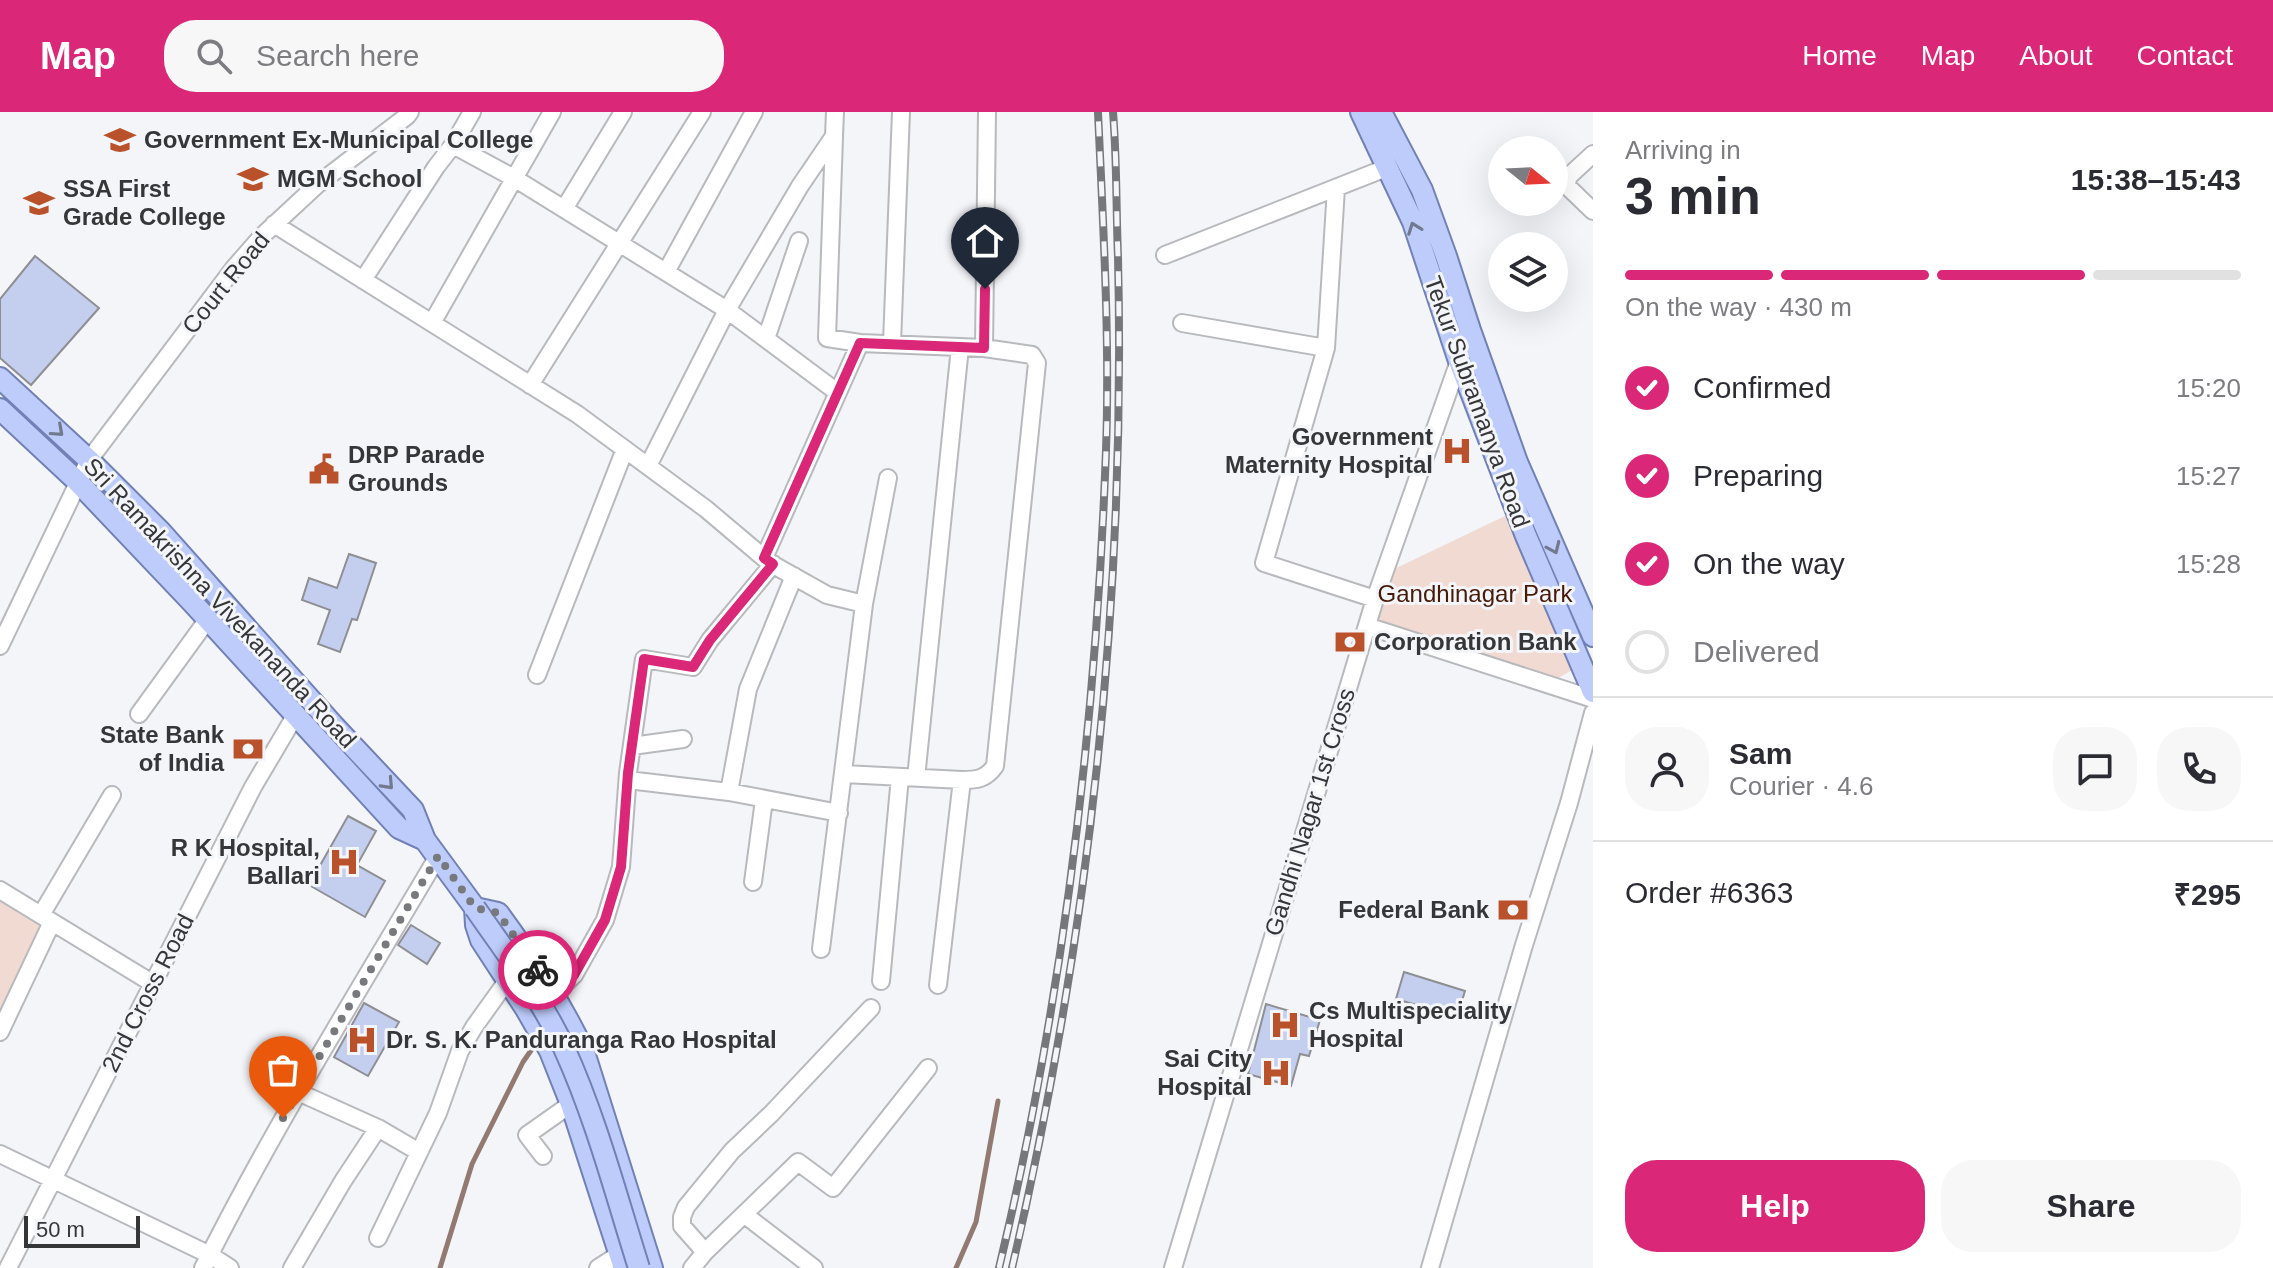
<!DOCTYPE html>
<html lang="en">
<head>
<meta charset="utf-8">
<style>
	:root { --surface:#fff; --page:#f7f7f7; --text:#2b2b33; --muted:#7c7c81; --line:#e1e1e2; --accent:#db2777 }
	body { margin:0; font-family:Arial,sans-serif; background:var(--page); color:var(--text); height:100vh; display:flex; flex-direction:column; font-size:30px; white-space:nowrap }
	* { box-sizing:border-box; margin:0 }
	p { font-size:26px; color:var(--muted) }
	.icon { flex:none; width:44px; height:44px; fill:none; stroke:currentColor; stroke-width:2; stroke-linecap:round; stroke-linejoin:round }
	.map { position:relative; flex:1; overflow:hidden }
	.side { display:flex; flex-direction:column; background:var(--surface); width:680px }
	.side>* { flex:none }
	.needle { width:52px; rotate:108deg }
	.buttons { position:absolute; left:1488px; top:24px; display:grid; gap:16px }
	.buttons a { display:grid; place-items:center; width:80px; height:80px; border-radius:50%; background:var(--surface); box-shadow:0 8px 32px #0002; font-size:40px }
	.scale { position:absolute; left:24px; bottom:20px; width:116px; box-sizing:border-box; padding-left:8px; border:4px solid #353638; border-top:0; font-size:22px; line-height:28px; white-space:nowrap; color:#353638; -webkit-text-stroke:6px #f4f5f9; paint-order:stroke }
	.pin { position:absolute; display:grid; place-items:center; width:68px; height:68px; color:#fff; margin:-82px -34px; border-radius:50% 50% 50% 0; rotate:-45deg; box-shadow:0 0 8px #0007 }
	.pin .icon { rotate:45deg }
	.courier { position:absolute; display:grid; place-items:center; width:80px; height:80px; margin:-40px; border:6px solid #db2777; border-radius:50%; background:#fff; color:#222; box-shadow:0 2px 10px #0007 }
	.summary em { font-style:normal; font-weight:600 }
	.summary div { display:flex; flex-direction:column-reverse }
	.summary { display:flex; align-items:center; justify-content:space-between; height:136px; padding:0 32px }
	h1 { font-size:52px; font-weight:600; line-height:60px }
	.bar { display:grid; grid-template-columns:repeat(4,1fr); gap:12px 8px; align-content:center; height:96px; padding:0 32px }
	.bar i { height:10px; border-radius:6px; background:var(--line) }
	.bar .selected { background:var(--accent) }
	.bar p { grid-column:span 4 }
	.line { display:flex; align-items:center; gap:20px; padding:0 32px; border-top:2px solid var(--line) }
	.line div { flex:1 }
	.round { display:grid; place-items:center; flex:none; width:84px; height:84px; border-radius:32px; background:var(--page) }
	ol { padding:0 32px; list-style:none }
	li { display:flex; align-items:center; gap:24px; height:88px }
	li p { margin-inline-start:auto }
	li .icon { padding:8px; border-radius:50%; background:var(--accent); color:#fff; stroke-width:4 }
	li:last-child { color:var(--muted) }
	li i { width:44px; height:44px; border:4px solid var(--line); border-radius:50% }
	.button { display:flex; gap:16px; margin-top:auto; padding:16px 32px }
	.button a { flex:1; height:92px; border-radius:32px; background:var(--accent); color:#fff; font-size:32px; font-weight:600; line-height:92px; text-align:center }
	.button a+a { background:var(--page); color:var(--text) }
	header { display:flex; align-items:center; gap:48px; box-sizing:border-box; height:112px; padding:0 40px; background:var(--accent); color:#fff }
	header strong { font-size:38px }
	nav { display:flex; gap:44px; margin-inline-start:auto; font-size:28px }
	.search { width:560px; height:72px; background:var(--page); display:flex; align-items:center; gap:20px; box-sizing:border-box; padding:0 28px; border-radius:32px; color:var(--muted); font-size:30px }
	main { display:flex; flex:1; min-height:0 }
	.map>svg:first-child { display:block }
	.green { fill:#f1dad2 }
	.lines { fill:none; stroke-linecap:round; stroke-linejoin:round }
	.stream { stroke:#927a72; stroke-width:5 }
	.building { fill:#c4cfef; stroke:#8d8f93; stroke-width:2 }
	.minor-casing { stroke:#b8b9bd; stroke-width:20 }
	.major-casing { stroke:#7181b5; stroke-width:24 }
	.minor { stroke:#fff; stroke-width:16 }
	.major { stroke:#bdccfb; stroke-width:20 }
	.rail-casing { stroke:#76777a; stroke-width:8 }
	.rail { stroke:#f4f5f9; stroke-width:5; stroke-dasharray:15; stroke-linecap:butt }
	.major-bridge-casing { stroke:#7181b5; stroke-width:24; stroke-linecap:butt }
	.major-bridge { stroke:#bdccfb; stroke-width:20 }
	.oneway { stroke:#727a90 }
	.done { stroke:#78797c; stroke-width:8; stroke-dasharray:0 14.4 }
	.route { stroke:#db2777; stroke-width:10 }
	.labels { text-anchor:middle; stroke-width:6; stroke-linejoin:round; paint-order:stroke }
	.poi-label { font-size:24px; font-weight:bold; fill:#353638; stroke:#f4f5f9; text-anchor:start }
	.street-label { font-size:24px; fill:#353638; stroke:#f4f5f9 }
	.park-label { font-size:24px; fill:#471907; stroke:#f4f5f9 }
</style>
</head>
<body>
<header>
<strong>Map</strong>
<div class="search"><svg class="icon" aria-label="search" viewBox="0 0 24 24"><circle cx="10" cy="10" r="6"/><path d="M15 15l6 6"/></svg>Search here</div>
<nav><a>Home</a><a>Map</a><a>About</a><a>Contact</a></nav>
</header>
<main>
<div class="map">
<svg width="1593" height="1156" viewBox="0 0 1593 1156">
	<rect width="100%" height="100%" fill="#f4f5f9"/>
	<path class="green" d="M1507,403l67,154 -19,11 -185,-57 18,-51z
		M0,789l41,23 -41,86z"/>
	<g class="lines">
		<path class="stream" d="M440,1156l32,-104 51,-102 9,-13
			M956,1156l20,-46 22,-121"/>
	</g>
	<path class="building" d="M35,144l64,52 -68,77 -31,-27v-59z
		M349,442l27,9 -19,57 -5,-1 -12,33 -22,-8 12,-34 -28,-10 7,-22 28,10z
		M348,704l28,15 -19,34 28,16 -20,36 -56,-32z
		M411,813l29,18 -13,21 -29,-19z
		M1404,860l61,19 -8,26 -61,-18z
		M364,891l35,19 -31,54 -34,-19z
		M1266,892l54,16 -11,36 -9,-2 -9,32 -43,-12z"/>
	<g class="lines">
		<g class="minor-casing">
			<path id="minor" d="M834,25l-7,201 33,5
				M453,33l61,33 213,132 110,82
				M1593,42l-25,23 -1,9 26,25
				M1336,76l-10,160 -62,215 111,36
				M564,97l59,-97
				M274,112l303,190 129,95 64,54 57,32 37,9
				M1165,143l221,-87
				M666,160l88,-160
				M363,168l73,-113 17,-22 19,-33
				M432,211l120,-211
				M1182,211l144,25
				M766,227l33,-98
				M892,231l9,-231
				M984,236l3,-236
				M530,273l172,-273
				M648,354l79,-156 73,-124 34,-50 1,-24
				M764,446l96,-215 124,5 48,7 5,8 -42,403c-9,13 -18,14 -33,14l-118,-6
				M1367,514l226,73
				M0,534l89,-186 145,-192 28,-32 56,-52 89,-68 3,-4
				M537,563l88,-226
				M139,602l69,-95
				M632,634l51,-7
				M916,666l44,-431
				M628,668l101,12 110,21
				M729,680l19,-103 46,-113
				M753,770l11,-82
				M0,778l152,93
				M41,803l71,-120
				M821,837l43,-345 24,-126
				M881,869l19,-204
				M938,873l24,-205
				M554,882l20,-19 31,-55 16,-53 7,-94 16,-114 49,8 17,-27 63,-76
				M0,920l52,-110
				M298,980l80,36 41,24
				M0,1042l210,101 20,13
				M543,1044l-16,-21 44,-31
				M745,1103l69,53
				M378,1126l60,-125 22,-62 14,-24 33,-46
				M705,1140l-23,-26v-9l4,-10 46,-56 39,-37 100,-106
				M8,1156l245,-481 42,-71
				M203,1156c71,-142 155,-276 235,-412
				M292,1156l51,-87 35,-53
				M598,1156l31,-20
				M692,1156l13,-16 93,-90 35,26 95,-120
				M1173,1156l202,-669 95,-269
				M1430,1156l94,-323 45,-142 24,-90"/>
		</g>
		<g class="major-casing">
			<path id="major" d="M1361,0l52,110 46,139 67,175 67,156
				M1381,0l41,78 24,66 24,74 47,132 76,174
				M0,266l89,82 71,71 173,194 80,85 12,30 50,68 1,17 5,15 45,69 24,42 21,53 53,164
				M0,297l77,72 115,121 207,226 26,12
				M475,796l23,5c32,44 63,89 86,139l68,216"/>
		</g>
		<use href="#minor" class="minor"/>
		<use href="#major" class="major"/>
		<g class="rail-casing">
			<path id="rail" d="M999,1156c64,-267 97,-543 107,-818 4,-113 -3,-226 -8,-338
				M1012,1156c77,-331 114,-672 106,-1011 -2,-48 -1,-97 -5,-145"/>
		</g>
		<use href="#rail" class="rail"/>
		<g class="major-bridge-casing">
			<path id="major-bridge" d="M475,796c31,45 66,90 89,140 32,70 52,147 75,220"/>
		</g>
		<use href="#major-bridge" class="major-bridge"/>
	</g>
	<defs><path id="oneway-chevron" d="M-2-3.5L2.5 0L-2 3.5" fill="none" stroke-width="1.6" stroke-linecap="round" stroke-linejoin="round" transform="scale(2)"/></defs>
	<g class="oneway">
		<use href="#oneway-chevron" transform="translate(1414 116) rotate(-110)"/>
		<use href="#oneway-chevron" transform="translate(58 319) rotate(42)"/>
		<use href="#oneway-chevron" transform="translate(1554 436) rotate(66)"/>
		<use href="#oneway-chevron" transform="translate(388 672) rotate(47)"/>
	</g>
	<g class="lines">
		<path class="done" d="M283,1006l155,-262 37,52 23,5 40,57"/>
		<path class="route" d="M538,858l16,24 20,-19 31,-55 16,-53 7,-94 16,-114 49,8 17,-27 63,-76 -9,-6 96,-215 124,5 1,-59"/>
	</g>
	<defs>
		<g id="university-bare" transform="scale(2.4)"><path d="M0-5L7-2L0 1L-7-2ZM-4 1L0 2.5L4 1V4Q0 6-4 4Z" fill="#b9512a" stroke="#f4f5f9" stroke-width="2.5" paint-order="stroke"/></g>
		<g id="school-bare" transform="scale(2.4)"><path d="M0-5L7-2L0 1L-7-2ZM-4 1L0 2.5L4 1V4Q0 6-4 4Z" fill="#b9512a" stroke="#f4f5f9" stroke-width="2.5" paint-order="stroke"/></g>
		<g id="hospital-bare" transform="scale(2.4)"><path d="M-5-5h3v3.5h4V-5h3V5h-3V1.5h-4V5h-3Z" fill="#b9512a" stroke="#f4f5f9" stroke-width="2.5" paint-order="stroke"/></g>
		<g id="civic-bare" transform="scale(2.4)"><path d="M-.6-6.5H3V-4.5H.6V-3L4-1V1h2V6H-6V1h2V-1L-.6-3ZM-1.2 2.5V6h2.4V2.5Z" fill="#b9512a" stroke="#f4f5f9" stroke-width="2.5" paint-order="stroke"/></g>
		<g id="bank-bare" transform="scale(2.4)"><path d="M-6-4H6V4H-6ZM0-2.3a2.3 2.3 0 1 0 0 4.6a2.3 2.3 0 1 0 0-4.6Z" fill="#b9512a" stroke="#f4f5f9" stroke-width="2.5" paint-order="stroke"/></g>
	</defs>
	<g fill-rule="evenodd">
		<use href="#university-bare" x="120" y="28"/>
		<use href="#school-bare" x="253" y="67"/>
		<use href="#university-bare" x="39" y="91"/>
		<use href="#hospital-bare" x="1457" y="339"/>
		<use href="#civic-bare" x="324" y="357"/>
		<use href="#bank-bare" x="1350" y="530"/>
		<use href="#bank-bare" x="248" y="637"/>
		<use href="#hospital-bare" x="344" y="750"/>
		<use href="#bank-bare" x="1513" y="798"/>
		<use href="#hospital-bare" x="1285" y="913"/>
		<use href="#hospital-bare" x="362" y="928"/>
		<use href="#hospital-bare" x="1276" y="961"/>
	</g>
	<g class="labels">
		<g class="poi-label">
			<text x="144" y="36">Government Ex-Municipal College</text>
			<text x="277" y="75">MGM School</text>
			<text x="63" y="85">SSA First<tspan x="63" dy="28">Grade College</tspan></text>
			<text x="1433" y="333" text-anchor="end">Government<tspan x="1433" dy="28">Maternity Hospital</tspan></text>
			<text x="348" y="351">DRP Parade<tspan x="348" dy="28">Grounds</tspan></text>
			<text x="1374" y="538">Corporation Bank</text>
			<text x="224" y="631" text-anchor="end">State Bank<tspan x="224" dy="28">of India</tspan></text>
			<text x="320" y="744" text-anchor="end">R K Hospital,<tspan x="320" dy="28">Ballari</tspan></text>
			<text x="1489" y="806" text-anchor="end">Federal Bank</text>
			<text x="1309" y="907">Cs Multispeciality<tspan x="1309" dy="28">Hospital</tspan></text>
			<text x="386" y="936">Dr. S. K. Panduranga Rao Hospital</text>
			<text x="1252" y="955" text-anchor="end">Sai City<tspan x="1252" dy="28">Hospital</tspan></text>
		</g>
		<g class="street-label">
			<text transform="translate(226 171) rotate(-51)" y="8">Court Road</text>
			<text transform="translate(1477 290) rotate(70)" y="8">Tekur Subramanya Road</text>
			<text transform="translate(220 491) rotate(47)" y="8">Sri Ramakrishna Vivekananda Road</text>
			<text transform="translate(1310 700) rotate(-73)" y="8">Gandhi Nagar 1st Cross</text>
			<text transform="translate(148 881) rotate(-63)" y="8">2nd Cross Road</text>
		</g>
		<g class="park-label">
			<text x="1475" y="490">Gandhinagar Park</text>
		</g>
	</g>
</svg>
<div class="buttons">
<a><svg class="needle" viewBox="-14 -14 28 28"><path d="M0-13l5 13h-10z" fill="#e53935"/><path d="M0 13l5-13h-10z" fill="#7c7c81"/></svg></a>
<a><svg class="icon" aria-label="layers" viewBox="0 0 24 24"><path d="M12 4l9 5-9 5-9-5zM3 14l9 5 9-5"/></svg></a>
</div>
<div class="scale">50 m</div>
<div class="pin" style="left:283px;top:1006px;background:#ea580c"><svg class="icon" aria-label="bag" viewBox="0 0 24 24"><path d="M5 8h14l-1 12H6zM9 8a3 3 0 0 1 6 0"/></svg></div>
<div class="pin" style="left:985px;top:177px;background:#1f2937"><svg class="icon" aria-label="home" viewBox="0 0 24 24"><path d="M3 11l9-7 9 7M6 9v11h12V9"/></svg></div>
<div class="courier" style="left:538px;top:858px"><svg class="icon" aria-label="bike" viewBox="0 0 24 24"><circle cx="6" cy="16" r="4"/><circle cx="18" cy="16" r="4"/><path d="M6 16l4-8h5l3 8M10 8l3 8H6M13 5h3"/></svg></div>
</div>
<section class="side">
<div class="summary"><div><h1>3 min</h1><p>Arriving in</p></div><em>15:38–15:43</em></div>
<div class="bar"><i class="selected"></i><i class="selected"></i><i class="selected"></i><i></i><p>On the way · 430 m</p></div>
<ol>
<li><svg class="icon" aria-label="check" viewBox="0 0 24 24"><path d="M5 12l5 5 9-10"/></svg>Confirmed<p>15:20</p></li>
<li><svg class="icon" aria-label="check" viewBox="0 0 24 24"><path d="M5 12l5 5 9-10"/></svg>Preparing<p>15:27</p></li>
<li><svg class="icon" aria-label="check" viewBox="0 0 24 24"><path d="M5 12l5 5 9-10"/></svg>On the way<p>15:28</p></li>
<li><i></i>Delivered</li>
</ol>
<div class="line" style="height:144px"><a class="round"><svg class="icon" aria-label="person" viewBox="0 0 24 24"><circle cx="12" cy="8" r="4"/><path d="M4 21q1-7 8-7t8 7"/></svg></a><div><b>Sam</b><p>Courier · 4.6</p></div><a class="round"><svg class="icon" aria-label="chat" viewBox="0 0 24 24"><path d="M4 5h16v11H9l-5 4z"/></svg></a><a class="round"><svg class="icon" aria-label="phone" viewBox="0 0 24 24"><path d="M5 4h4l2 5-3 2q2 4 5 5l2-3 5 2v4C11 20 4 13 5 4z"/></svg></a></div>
<div class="line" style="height:104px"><div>Order #6363</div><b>₹295</b></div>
<div class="button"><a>Help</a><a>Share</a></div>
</section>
</main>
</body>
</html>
